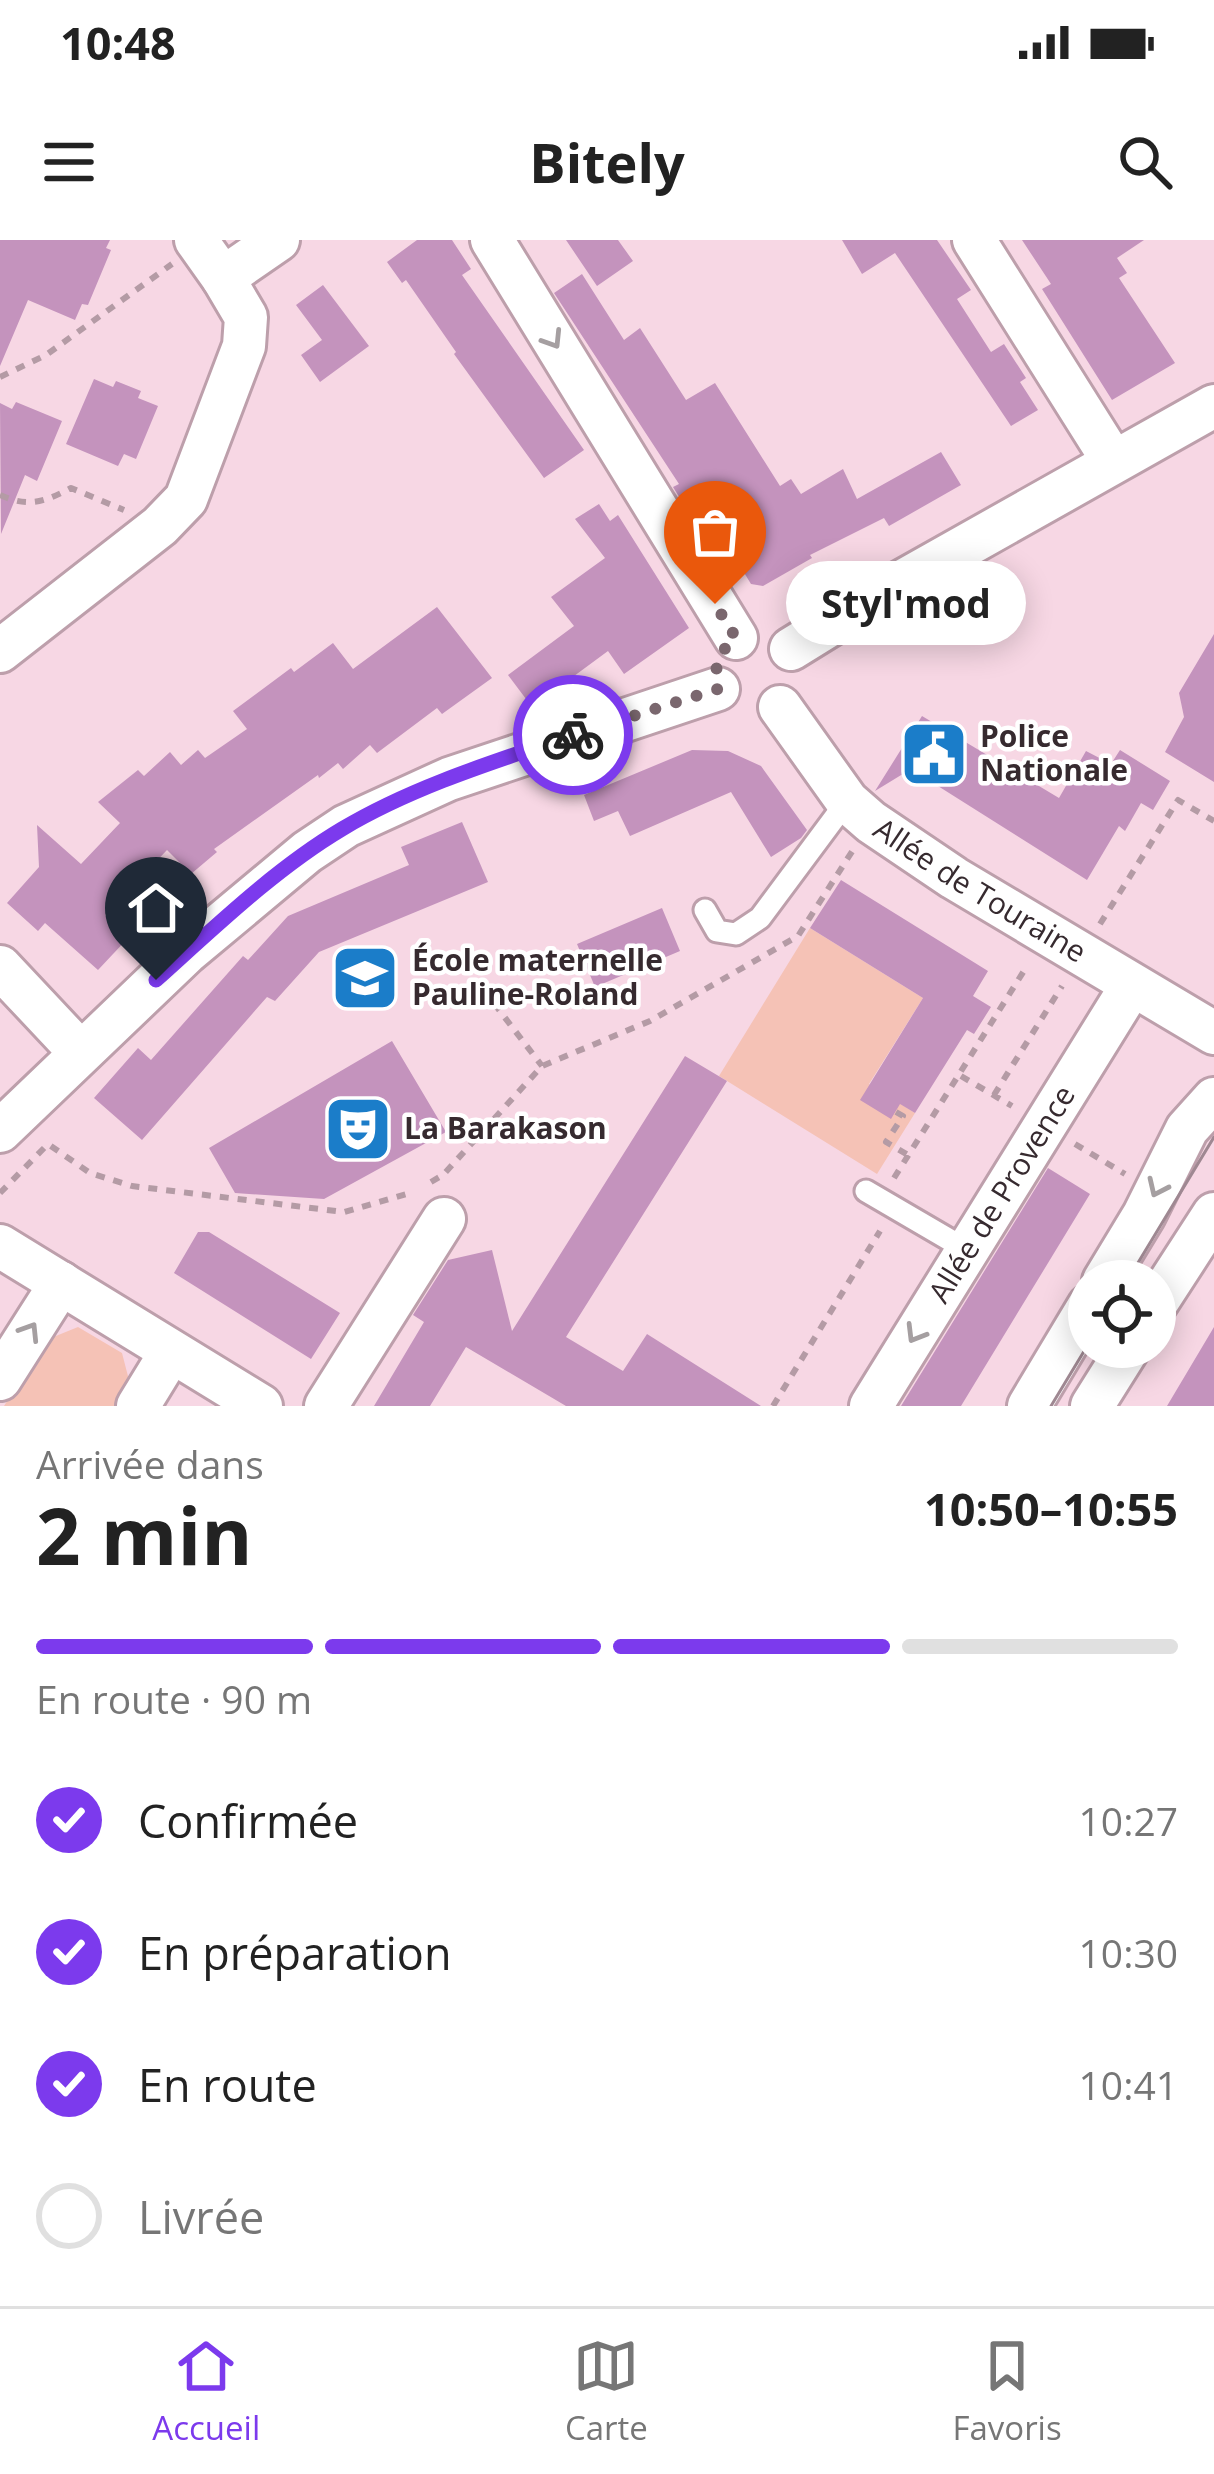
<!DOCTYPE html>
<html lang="fr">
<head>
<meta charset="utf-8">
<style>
	:root { --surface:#fff; --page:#f6f6f6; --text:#222; --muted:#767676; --line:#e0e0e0; --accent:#7c3aed }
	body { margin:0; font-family:"Open Sans",sans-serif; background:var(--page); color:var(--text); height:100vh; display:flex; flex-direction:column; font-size:45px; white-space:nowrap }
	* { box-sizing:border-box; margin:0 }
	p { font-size:39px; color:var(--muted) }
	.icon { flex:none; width:66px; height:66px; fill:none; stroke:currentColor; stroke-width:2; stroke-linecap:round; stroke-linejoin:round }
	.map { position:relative; height:1166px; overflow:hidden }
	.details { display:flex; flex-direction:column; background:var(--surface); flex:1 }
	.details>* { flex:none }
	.fabs { position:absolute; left:1068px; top:1020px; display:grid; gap:24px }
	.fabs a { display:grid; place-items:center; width:108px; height:108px; border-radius:50%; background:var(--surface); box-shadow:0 6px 30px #0003; font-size:60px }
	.pin { position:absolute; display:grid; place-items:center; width:102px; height:102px; color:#fff; margin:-123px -51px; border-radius:50% 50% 50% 0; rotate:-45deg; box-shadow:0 0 12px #0007 }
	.pin .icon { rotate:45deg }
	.courier { position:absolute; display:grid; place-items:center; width:120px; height:120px; margin:-60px; border:9px solid #7c3aed; border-radius:50%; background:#fff; color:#222; box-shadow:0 3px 15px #0007 }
	.bubble { position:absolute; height:84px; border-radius:42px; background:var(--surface); box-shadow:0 6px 30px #0003; font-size:39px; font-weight:700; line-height:84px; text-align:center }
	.overview em { font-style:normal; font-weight:700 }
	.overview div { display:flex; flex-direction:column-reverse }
	.overview { display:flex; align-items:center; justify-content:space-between; height:204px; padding:0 36px }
	h1 { font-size:78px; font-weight:700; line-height:90px }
	.bar { display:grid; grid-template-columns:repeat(4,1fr); gap:18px 12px; align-content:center; height:144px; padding:0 36px }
	.bar i { height:15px; border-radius:9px; background:var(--line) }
	.bar .active { background:var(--accent) }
	.bar p { grid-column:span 4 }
	ol { padding:0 36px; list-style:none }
	li { display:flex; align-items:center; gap:36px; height:132px }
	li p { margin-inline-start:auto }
	li .icon { padding:12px; border-radius:50%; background:var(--accent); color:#fff; stroke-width:4 }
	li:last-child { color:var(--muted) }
	li i { width:66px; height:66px; border:6px solid var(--line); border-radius:50% }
	.status { display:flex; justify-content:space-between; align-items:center; height:84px; padding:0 60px; background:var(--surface); direction:ltr }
	.status svg { height:33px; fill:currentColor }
	header { display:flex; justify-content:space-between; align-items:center; height:156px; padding:0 36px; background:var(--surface); font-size:54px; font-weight:700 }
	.tab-bar { display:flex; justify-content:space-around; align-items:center; height:168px; border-top:3px solid var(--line); background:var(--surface); font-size:33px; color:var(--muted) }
	.tab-bar a { display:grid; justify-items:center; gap:6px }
	.tab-bar .active { color:var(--accent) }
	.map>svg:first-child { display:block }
	.green { fill:#f5c2b6 }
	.building { fill:#c493bd }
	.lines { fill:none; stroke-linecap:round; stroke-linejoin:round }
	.service-casing { stroke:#bd9fab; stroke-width:27 }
	.minor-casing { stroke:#bd9fab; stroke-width:48 }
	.path { stroke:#b49ba5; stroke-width:6; stroke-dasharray:9 9; stroke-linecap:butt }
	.service { stroke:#fff; stroke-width:21 }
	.minor { stroke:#fff; stroke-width:42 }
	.tram { stroke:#9f8892; stroke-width:3 }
	.oneway { stroke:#a59fa1 }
	.done { stroke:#7a676e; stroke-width:12; stroke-dasharray:0 21.6 }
	.route { stroke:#7c3aed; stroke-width:15 }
	.labels { text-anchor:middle; stroke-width:9; stroke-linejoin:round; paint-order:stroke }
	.poi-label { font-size:30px; font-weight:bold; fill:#362a2f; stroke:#fff; text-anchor:start }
	.street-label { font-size:30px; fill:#362a2f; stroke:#fff }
</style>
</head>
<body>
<div class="status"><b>10:48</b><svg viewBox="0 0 49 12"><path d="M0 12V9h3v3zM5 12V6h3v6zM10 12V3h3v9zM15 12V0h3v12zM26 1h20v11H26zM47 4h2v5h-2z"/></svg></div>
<header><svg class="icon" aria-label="menu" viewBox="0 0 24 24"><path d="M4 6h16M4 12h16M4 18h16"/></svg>Bitely<svg class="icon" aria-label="search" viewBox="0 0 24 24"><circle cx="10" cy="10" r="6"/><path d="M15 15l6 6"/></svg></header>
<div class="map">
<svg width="1214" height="1166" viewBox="0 0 1214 1166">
	<rect width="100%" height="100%" fill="#f7d7e4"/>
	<path class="green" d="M810,688l113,70 -54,86 46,29 -38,61 -158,-98z
		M78,1087l44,26 8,31 -14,22h-112l42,-66z"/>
	<path class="building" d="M0,0h110l-4,8 5,2 -23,55 -6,-1 -7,16 -47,-20 -28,66z
		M417,0h35l19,29 -9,6 122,175 -40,28 -90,-124 2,-2 -50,-72 -4,3 -15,-21z
		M566,0h52l15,21 -36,25z
		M842,0h95l34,50 -14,9 34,53 13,-8 22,34 -6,4 18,28 -27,16 -116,-173 -33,21z
		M1022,0h122l-27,18 10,15 -8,5 56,85 -63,37 -70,-111 9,-5z
		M582,34l42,66 16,-12 46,72 29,-17 65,103 11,-7 10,15 42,-25 14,30 84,-47 20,33 -72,41 -5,-8 -74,37 2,3 -49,28 -12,-2 -41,-67 -13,9 -24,-39 6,-3 -125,-191z
		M323,45l46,61 -49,36 -19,-27 21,-15 -26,-35z
		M94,139l19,8 3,-6 25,10 -3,7 20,8 -22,53 -12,-5 -6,12 -52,-22z
		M16,162l46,19 -25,60 -12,-6 -24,59 -1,-131 12,6z
		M599,264l11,17 8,-6 71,113 -65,46 -16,-23 -76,56 -24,-32 66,-49 -23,-29 54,-39 -30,-39z
		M437,367l55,71 -50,36 -5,-6 -60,45 -7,-8 -27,24 -5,-6 -19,15 -1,-3 -104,74 3,3 -26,22 -24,-24 -62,65 24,22 -31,33 -53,-47 -7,8 -31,-28 32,-36 -2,-42 44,39 39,-41 -22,-21 40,-32 6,6 26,-24 11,13 17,-15 7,8 42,-29 -14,-18 58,-43 3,4 39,-29 20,26z
		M1214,394v148l-49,-30 19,-35 -5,-24z
		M922,476l137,82 27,-47 25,13 9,-14 50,31 -17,29 -12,-7 -16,28 -6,-5 -32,54 -176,-111 -36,22z
		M692,510l36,1 33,15 46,64 -6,8 -30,19 -40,-65 -101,44 -12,-25 -24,10 -10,-26z
		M462,582l26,60 -169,70 -44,49 -8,-4 -125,143 -48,-42 44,-50 13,12 92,-104 5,4 40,-44 121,-51 -8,-18z
		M841,640l147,91 -15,25 18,11 -17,27 -7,-4 -52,83 -15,-9 -9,15 -31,-19 63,-102 -113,-70z
		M662,668l18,43 -85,36 -18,-43z
		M392,801l54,91 -122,67 -89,-6 -26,-45z
		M685,816l42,25 -161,256 57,34 24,-37 114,72h-195l-100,-59 -36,59h-56l50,-84 -11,-7 35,-55 44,-10 20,81z
		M1048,928l42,26 -129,212h-60z
		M198,992h11l131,81 -29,46 -137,-86z
		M1214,1087v79h-47z"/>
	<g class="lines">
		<g class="service-casing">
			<path id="service" d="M705,670l12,21 19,3 24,-16 87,-117
				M866,951l101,59"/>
		</g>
		<g class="minor-casing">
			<g id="minor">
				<path d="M196,0l27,38"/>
				<path d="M492,0l244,398"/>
				<path d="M974,0l139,221"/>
				<path d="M791,409l89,-55 334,-188"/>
				<path d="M0,411l160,-125 26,-27 58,-153 2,-29 -23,-39 55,-38"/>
				<path id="s1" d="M780,467l67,94 24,21 83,56 260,155"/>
				<path d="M0,727l79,84"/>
				<path d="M0,891l186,-178 121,-101 39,-26 103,-47 269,-90"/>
				<path d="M0,1006l261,160"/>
				<path d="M1104,1041l40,-66 43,-86 27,-30"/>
				<path d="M1155,1065l59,-91"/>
				<path d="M0,1139l61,-96"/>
				<path d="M138,1166l33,-54"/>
				<path d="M326,1166l118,-187"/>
				<path id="s2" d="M871,1166l261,-421"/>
				<path d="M1029,1166l60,-100"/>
				<path d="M1092,1166l37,-59"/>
			</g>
		</g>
		<path class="path" d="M0,137l46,-22 126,-91
			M0,255c29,13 44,7 71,-7l53,22
			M1100,684l78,-124 36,21
			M483,749l59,77
			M961,836l51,30
			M994,855l68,-109
			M896,872l7,4 -17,26 22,13
			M1075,904l50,30
			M894,938l133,-212
			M431,942l12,-7 99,-109 108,-45 148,-85 55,-86
			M0,953l48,-49 42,29 42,13 212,26 70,-20
			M773,1166l107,-175"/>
		<use href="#service" class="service"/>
		<use href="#minor" class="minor"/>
		<path class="tram" d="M1127,1041l87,-144
			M1051,1166l38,-63"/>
	</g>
	<defs><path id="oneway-chevron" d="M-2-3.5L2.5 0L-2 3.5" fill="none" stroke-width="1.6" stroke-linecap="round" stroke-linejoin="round" transform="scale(3)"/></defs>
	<g class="oneway">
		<use href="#oneway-chevron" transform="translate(553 100) rotate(58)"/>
		<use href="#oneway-chevron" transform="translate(1157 948) rotate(115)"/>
		<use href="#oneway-chevron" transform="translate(30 1091) rotate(-58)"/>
		<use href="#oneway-chevron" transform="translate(915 1094) rotate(121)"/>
	</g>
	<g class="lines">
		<path class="done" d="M573,495l145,-46c-5,-22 0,-37 18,-51l-21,-34"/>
		<path class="route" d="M156,740c59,-53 119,-111 186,-151 70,-42 154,-68 231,-94"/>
	</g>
	<defs>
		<g id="civic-square" transform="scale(3.45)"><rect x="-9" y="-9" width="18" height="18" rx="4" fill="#1b7dc9" stroke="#fff"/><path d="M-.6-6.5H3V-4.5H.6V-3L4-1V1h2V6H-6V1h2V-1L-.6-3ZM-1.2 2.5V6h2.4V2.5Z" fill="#fff"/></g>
		<g id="school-square" transform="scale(3.45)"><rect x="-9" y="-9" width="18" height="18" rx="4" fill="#1b7dc9" stroke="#fff"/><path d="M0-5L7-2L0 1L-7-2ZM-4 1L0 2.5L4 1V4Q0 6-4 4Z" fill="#fff"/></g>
		<g id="theatre-square" transform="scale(3.45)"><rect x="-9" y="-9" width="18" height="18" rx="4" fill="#1b7dc9" stroke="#fff"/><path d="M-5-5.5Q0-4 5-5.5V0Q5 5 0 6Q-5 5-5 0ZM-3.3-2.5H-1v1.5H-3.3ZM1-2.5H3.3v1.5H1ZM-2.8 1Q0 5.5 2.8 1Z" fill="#fff"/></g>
	</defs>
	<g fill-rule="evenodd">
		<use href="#civic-square" x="934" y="514"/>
		<use href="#school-square" x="365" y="738"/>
		<use href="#theatre-square" x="358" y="889"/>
	</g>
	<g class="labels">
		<g class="poi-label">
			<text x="980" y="507">Police<tspan x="980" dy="34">Nationale</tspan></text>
			<text x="412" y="731">École maternelle<tspan x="412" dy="34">Pauline-Roland</tspan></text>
			<text x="404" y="899">La Barakason</text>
		</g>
		<g class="street-label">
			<text dy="10" stroke="none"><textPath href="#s1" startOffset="276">Allée de Touraine</textPath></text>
			<text dy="10" stroke="none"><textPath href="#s2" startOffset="249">Allée de Provence</textPath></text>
		</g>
	</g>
</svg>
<div class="fabs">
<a><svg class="icon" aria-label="locate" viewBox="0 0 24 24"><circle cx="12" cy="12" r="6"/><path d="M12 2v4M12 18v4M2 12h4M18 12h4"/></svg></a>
</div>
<div class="pin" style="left:715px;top:364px;background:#ea580c"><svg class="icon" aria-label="bag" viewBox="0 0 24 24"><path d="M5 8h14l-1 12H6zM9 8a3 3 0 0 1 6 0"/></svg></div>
<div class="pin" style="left:156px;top:740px;background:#1f2937"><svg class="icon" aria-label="home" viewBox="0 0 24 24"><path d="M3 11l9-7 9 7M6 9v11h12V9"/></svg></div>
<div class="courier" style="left:573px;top:495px"><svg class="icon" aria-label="bike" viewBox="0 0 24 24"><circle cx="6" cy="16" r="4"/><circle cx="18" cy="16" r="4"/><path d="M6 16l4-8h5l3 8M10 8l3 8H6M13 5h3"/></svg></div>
<div class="bubble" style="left:786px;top:321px;width:240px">Styl'mod</div>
</div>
<section class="details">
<div class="overview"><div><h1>2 min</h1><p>Arrivée dans</p></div><em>10:50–10:55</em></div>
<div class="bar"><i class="active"></i><i class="active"></i><i class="active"></i><i></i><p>En route · 90 m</p></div>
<ol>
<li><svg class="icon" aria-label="check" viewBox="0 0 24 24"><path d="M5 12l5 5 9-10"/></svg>Confirmée<p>10:27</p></li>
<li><svg class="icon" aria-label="check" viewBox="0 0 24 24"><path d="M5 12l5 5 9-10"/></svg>En préparation<p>10:30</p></li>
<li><svg class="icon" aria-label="check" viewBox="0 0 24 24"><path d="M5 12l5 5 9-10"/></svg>En route<p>10:41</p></li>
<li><i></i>Livrée</li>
</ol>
</section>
<nav class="tab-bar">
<a class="active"><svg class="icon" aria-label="home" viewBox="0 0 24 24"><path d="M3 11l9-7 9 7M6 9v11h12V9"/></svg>Accueil</a>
<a><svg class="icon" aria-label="map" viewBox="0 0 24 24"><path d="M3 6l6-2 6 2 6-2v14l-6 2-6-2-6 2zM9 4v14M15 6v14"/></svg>Carte</a>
<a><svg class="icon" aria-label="saved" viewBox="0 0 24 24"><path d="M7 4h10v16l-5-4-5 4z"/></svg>Favoris</a>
</nav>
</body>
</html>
